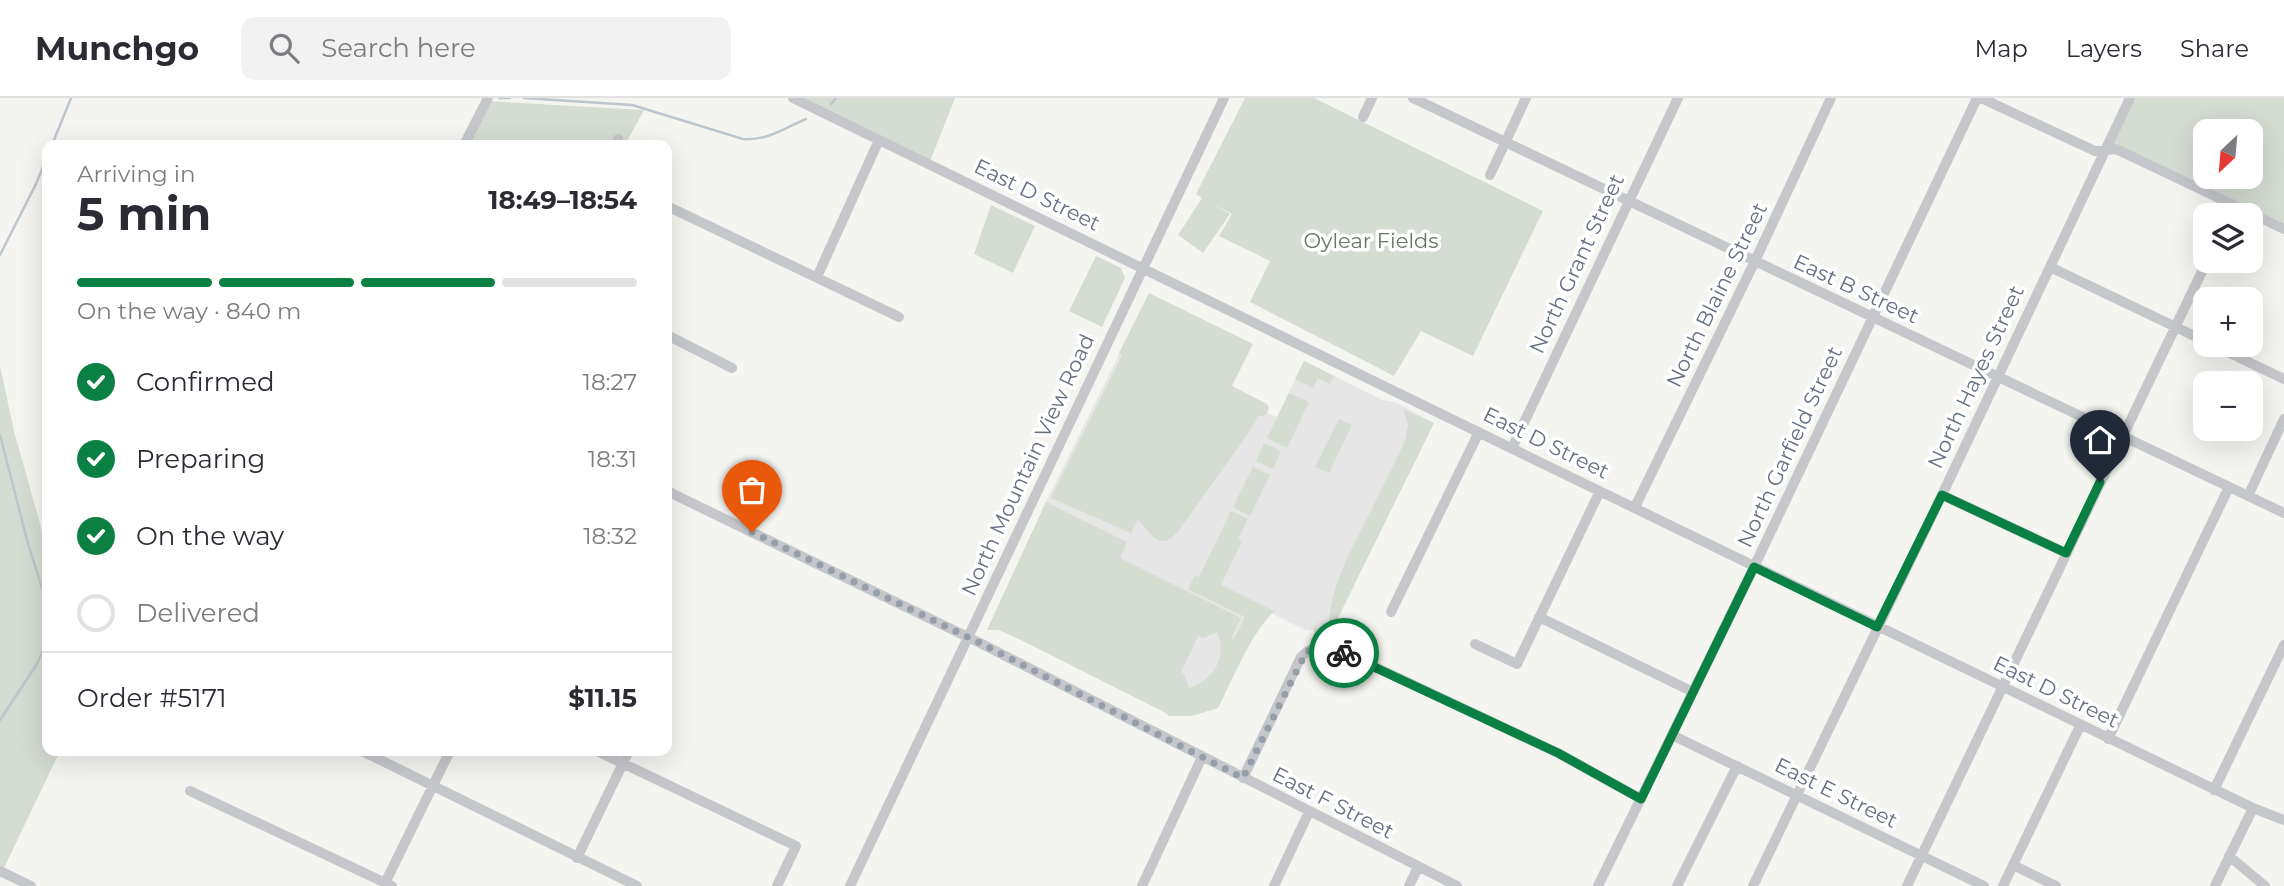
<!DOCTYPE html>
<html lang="en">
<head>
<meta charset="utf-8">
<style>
	:root { --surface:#fff; --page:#f2f2f3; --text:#2b2b33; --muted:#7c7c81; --line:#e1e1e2; --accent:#0b8043 }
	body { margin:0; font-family:Montserrat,sans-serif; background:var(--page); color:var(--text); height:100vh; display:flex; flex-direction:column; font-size:26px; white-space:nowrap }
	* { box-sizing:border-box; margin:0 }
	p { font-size:23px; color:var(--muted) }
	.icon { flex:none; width:38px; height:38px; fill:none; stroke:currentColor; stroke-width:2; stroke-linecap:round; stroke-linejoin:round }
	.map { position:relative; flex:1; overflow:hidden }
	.details { position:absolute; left:42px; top:42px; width:630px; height:616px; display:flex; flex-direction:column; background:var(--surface); border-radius:14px; box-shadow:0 7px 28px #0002 }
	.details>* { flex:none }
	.needle { width:46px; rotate:206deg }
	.tools { position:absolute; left:2193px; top:21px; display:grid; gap:14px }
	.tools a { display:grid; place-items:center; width:70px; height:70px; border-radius:14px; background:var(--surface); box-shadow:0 7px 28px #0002; font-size:35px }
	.pin { position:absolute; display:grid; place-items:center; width:60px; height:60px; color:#fff; margin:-72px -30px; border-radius:50% 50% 50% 0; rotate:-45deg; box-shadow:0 0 7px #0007 }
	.pin .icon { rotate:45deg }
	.courier { position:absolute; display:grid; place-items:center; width:70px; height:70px; margin:-35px; border:5px solid #0b8043; border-radius:50%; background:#fff; color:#222; box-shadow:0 2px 9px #0007 }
	.overview em { font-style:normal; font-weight:700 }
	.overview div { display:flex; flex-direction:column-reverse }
	.overview { display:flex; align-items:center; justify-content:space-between; height:119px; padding:0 35px }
	h1 { font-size:46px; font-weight:700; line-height:52px }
	.bar { display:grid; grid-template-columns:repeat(4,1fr); gap:10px 7px; align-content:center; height:84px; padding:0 35px }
	.bar i { height:9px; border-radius:5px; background:var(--line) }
	.bar .current { background:var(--accent) }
	.bar p { grid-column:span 4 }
	.line { display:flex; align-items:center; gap:18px; padding:0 35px; border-top:2px solid var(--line) }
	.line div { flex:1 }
	ol { padding:0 35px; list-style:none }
	li { display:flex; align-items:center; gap:21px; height:77px }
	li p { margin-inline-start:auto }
	li .icon { padding:7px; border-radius:50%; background:var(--accent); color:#fff; stroke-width:4 }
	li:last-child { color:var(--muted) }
	li i { width:38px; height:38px; border:4px solid var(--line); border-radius:50% }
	header { display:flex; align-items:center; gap:42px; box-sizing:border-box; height:98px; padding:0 35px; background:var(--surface); border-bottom:2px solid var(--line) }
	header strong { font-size:33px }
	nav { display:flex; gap:38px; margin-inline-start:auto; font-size:24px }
	.search { width:490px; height:63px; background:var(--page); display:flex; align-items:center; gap:18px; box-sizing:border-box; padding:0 24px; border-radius:14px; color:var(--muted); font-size:26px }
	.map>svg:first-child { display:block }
	.built { fill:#e5e6e5 }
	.green { fill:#d5dcd2; fill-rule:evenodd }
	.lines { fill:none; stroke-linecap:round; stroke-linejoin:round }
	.stream { stroke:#bec6cd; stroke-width:2.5 }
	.minor { stroke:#c5c7cb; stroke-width:10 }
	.done { stroke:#969fa9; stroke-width:7; stroke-dasharray:0 12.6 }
	.route { stroke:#0b8043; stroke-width:9 }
	.labels { text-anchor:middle; stroke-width:7; stroke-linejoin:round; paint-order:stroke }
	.street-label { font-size:21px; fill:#647082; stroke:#fff }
	.park-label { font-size:21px; fill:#647963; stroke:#fff }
</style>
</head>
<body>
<header>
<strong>Munchgo</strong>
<div class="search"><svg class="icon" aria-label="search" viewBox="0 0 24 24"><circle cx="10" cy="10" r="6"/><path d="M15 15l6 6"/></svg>Search here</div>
<nav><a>Map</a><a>Layers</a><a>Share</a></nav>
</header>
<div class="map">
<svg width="2284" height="788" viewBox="0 0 2284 788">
	<rect width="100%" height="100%" fill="#f4f5f1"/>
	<path class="built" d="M1128,238l139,68 1,9 9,4 27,-56 79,39 12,2 39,21 -105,213 -15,1v-7h-9l-32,-16 -6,2 -14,22 -35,70 -27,8h-22l-3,-3 -143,-72 -24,-11h-12l59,-128z"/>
	<path class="green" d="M793,0h162l-26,66z
		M1245,0h69l229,113 -70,145 -52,-25 -27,45 -144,-74 20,-41 -51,-25 13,-22 -21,-11 19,11 -27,39 -25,-18 24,-37 -6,-4z
		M2130,0h154v131l-179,-80zM2205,33h45v46h-45z
		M486,3l158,9 -19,35h-161z
		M991,107l44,21 -22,47 -39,-19z
		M1096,158l25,12 4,10 -23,49 -33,-16z
		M1149,195l104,51 -21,42 35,18 2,4 -3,7 -8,1 -10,18 -68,95c-19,24 -27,8 -42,-10l-7,14 -80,-35 71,-143 -3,-2z
		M1304,263l30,15 -4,8 -12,-6 -5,10 -18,-9z
		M0,268l14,65 31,111 2,1v208h13l-58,121 -2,-1z
		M1289,295l20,9 -22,46 -20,-10z
		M1403,311l31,14 -105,213 -15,1v-8l15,-1c0,-40 22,-78 40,-113 12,-25 24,-49 36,-74l3,-17z
		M1339,321l13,6 -23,48 -14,-6z
		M1264,345l17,8 -8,18 -17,-8z
		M1253,369l17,8 -20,41 -17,-9z
		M1046,404l81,40 -7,16 121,60 -9,18 1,5 12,-24 -57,-28 7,-14 4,2 32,-66 17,8 -10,20 4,2 -21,44 53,26c-25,26 -40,64 -56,97l-27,8h-22l-3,-3 -143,-72 -24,-11h-12zM1217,534c11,24 -3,48 -28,56l-5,-14 -3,-2 17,-36 5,2z"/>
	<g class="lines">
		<path class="stream" d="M499,0h11
			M524,0l108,7 111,34c24,2 42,-11 63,-20
			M831,6l5,-6
			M52,47l19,-47
			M0,157l36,-71 11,-27
			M0,337l27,105 20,64
			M0,622l37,-56 10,-23"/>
		<path class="minor" d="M793,0c486,237 973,475 1460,710l31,12
			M1413,0l871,415
			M1981,0l114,53 21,-2 168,80
			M1363,19l9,-19
			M464,47l24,-47
			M617,47l1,-6
			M1490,77l36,-77
			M667,108l232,111
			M2050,169l155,74
			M817,179l62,-137
			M667,237l65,33
			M2213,247l71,34
			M1512,350l166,-350
			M667,393l311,151 479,244
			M1942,397l124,58
			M2248,398l36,-77
			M1635,409l120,-246 76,-163
			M1391,514l88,-180
			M1539,519l154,75
			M1475,546l42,20 83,-173
			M1672,637l312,151
			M2108,641l121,-252
			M362,653l275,135
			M597,653l199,95 -19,40
			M1243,680l58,-121c10,-11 21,-12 34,-9l223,105 83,46
			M2214,692l70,-145
			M190,693l202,95
			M2229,758l36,30
			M577,760l52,-107
			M2013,767l43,21
			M0,773l31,15
			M385,785l65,-132
			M850,788l374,-788
			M1142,788l60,-129
			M1274,788l35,-74
			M1409,788l9,-19
			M1598,788l156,-319 223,-469
			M1677,788l60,-120
			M1753,788l189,-391 188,-397
			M1907,788l300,-625
			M2003,788l77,-160
			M2215,788l38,-78"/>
	</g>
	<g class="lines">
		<path class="done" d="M752,434l226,110 265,136 63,-126 18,-7 20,8"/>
		<path class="route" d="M1344,555l214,100 83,46 113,-232 123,60 65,-132 124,58 34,-71"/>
	</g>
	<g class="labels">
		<g class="street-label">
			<text transform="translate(1037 97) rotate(26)" y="7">East D Street</text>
			<text transform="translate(1577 166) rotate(-65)" y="7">North Grant Street</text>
			<text transform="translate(1856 191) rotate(25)" y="7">East B Street</text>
			<text transform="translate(1717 197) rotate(-64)" y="7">North Blaine Street</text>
			<text transform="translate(1976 279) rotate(-65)" y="7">North Hayes Street</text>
			<text transform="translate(1546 345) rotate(26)" y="7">East D Street</text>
			<text transform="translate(1790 349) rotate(-65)" y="7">North Garfield Street</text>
			<text transform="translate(1028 367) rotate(-65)" y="7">North Mountain View Road</text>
			<text transform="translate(2056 594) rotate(26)" y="7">East D Street</text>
			<text transform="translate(1836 695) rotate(26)" y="7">East E Street</text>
			<text transform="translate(1333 705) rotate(27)" y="7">East F Street</text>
		</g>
		<g class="park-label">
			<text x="1371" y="150">Oylear Fields</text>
		</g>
	</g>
</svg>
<div class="tools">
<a><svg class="needle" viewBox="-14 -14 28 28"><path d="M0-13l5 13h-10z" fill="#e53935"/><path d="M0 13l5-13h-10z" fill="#7c7c81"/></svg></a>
<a><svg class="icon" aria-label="layers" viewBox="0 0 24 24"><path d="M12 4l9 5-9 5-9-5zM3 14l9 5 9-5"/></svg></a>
<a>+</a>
<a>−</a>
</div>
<div class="pin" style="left:752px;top:434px;background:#ea580c"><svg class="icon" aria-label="bag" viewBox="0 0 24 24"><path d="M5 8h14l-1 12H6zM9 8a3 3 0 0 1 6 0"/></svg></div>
<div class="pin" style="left:2100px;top:384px;background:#1f2937"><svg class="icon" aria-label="home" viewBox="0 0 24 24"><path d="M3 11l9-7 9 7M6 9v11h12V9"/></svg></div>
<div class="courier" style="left:1344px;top:555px"><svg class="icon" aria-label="bike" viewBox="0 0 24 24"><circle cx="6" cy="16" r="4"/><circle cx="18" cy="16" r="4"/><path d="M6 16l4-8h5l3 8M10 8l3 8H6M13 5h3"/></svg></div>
<section class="details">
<div class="overview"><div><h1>5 min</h1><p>Arriving in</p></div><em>18:49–18:54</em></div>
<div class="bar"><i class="current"></i><i class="current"></i><i class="current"></i><i></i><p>On the way · 840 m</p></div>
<ol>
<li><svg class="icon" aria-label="check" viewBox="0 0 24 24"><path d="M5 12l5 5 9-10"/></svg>Confirmed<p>18:27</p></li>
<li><svg class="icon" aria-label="check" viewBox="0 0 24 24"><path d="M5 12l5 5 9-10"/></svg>Preparing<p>18:31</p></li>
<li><svg class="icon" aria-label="check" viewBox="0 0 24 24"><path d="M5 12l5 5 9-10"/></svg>On the way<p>18:32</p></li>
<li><i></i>Delivered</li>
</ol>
<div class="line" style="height:91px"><div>Order #5171</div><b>$11.15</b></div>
</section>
</div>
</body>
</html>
